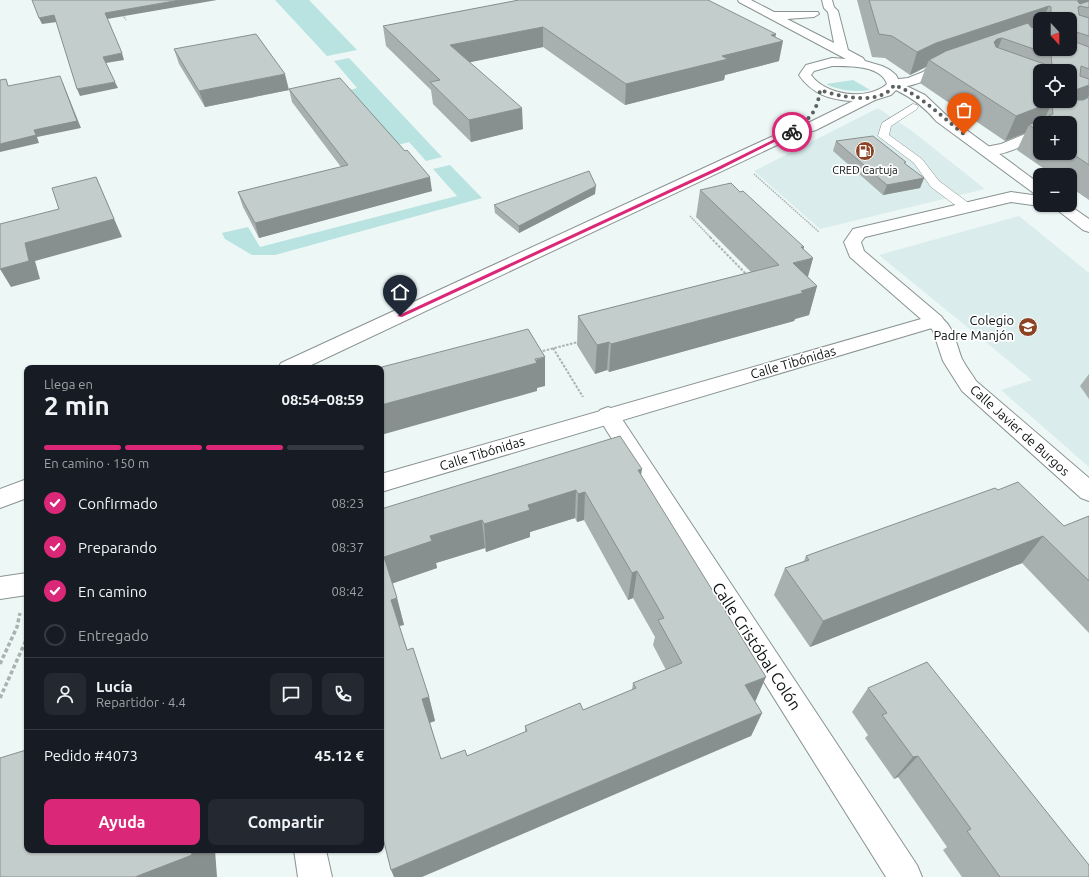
<!DOCTYPE html>
<html lang="es">
<head>
<meta charset="utf-8">
<style>
	:root { --surface:#171b24; --page:#242831; --text:#f1f3f6; --muted:#9ea1a6; --line:#363941; --accent:#db2777 }
	body { margin:0; font-family:Ubuntu,sans-serif; background:var(--page); color:var(--text); height:100vh; display:flex; flex-direction:column; font-size:15px; white-space:nowrap }
	* { box-sizing:border-box; margin:0 }
	p { font-size:13px; color:var(--muted) }
	.icon { flex:none; width:22px; height:22px; fill:none; stroke:currentColor; stroke-width:2; stroke-linecap:round; stroke-linejoin:round }
	.map { position:relative; flex:1; overflow:hidden }
	.side { position:absolute; left:24px; top:365px; width:360px; height:488px; display:flex; flex-direction:column; background:var(--surface); border-radius:8px; box-shadow:0 1px 3px #0004 }
	.side>* { flex:none }
	.needle { width:26px; rotate:159deg }
	.controls { position:absolute; left:1033px; top:12px; display:grid; gap:8px }
	.controls a { display:grid; place-items:center; width:44px; height:44px; border-radius:8px; background:var(--surface); box-shadow:0 1px 3px #0004; font-size:20px }
	.pin { position:absolute; display:grid; place-items:center; width:34px; height:34px; color:#fff; margin:-41px -17px; border-radius:50% 50% 50% 0; rotate:-45deg; box-shadow:0 0 4px #0007 }
	.pin .icon { rotate:45deg }
	.courier { position:absolute; display:grid; place-items:center; width:40px; height:40px; margin:-20px; border:3px solid #db2777; border-radius:50%; background:#fff; color:#222; box-shadow:0 1px 5px #0007 }
	.headline em { font-style:normal; font-weight:600 }
	.headline div { display:flex; flex-direction:column-reverse }
	.headline { display:flex; align-items:center; justify-content:space-between; height:68px; padding:0 20px }
	h1 { font-size:26px; font-weight:600; line-height:30px }
	.bar { display:grid; grid-template-columns:repeat(4,1fr); gap:6px 4px; align-content:center; height:48px; padding:0 20px }
	.bar i { height:5px; border-radius:3px; background:var(--line) }
	.bar .on { background:var(--accent) }
	.bar p { grid-column:span 4 }
	.line { display:flex; align-items:center; gap:10px; padding:0 20px; border-top:1px solid var(--line) }
	.line div { flex:1 }
	.round { display:grid; place-items:center; flex:none; width:42px; height:42px; border-radius:8px; background:var(--page) }
	ol { padding:0 20px; list-style:none }
	li { display:flex; align-items:center; gap:12px; height:44px }
	li p { margin-inline-start:auto }
	li .icon { padding:4px; border-radius:50%; background:var(--accent); color:#fff; stroke-width:4 }
	li:last-child { color:var(--muted) }
	li i { width:22px; height:22px; border:2px solid var(--line); border-radius:50% }
	.primary-button { display:flex; gap:8px; margin-top:auto; padding:8px 20px }
	.primary-button a { flex:1; height:46px; border-radius:8px; background:var(--accent); color:#fff; font-size:16px; font-weight:600; line-height:46px; text-align:center }
	.primary-button a+a { background:var(--page); color:var(--text) }
	.map>svg:first-child { display:block }
	.built { fill:#daecec }
	.green { fill:#b8e3e1 }
	.lines { fill:none; stroke-linecap:round; stroke-linejoin:round }
	.lane-casing { stroke:#8a9392; stroke-width:1 }
	.street-casing { stroke:#8a9392; stroke-width:2 }
	.secondary-casing { stroke:#8a9392; stroke-width:2 }
	.primary-casing { stroke:#8a9392; stroke-width:2 }
	.path-far2 { stroke:#aab1b1; stroke-width:1.5; stroke-dasharray:1.5 1; stroke-linecap:butt }
	.path-far1 { stroke:#aab1b1; stroke-width:2; stroke-dasharray:2.5 1.5; stroke-linecap:butt }
	.path { stroke:#aab1b1; stroke-width:3.5; stroke-dasharray:4 2.5; stroke-linecap:butt }
	.lane { fill:#fff; fill-rule:evenodd }
	.street { fill:#fff; fill-rule:evenodd }
	.secondary { fill:#fff; fill-rule:evenodd }
	.primary { fill:#fff; fill-rule:evenodd }
	.wall { fill:#a8b0af; fill-rule:evenodd }
	.shaded-wall { fill:#88908f }
	.building { fill:#c3cdcc; stroke:#88908f; fill-rule:evenodd }
	.route { fill:#db2777 }
	.done { stroke:#5b6160; stroke-width:4; stroke-dasharray:0 7.2 }
	.labels { text-anchor:middle; stroke-width:3.5; stroke-linejoin:round; paint-order:stroke }
	.far-poi-label { font-size:11px; fill:#0d1010; stroke:#fff }
	.poi-label { font-size:13px; fill:#0d1010; stroke:#fff; text-anchor:end }
	.street-label { font-size:13px; fill:#0d1010; stroke:#fff }
	.near-street-label { font-size:16px; fill:#0d1010; stroke:#fff }
</style>
</head>
<body>
<div class="map">
<svg width="1089" height="877" viewBox="0 0 1089 877">
	<rect width="100%" height="100%" fill="#edf7f6"/>
	<path class="built" d="M878,108l34,23 73,58 -165,40 -66,-58z
		M1019,216l70,57v194l-88,-77 31,-10 -153,-125z"/>
	<path class="green" d="M275,0h34l48,50 -30,6z
		M349,58l93,99 -16,4 -17,-19 -19,5 -47,-55 14,-4 -23,-27z
		M853,80l17,10c-15,2 -30,1 -44,-6z
		M450,165l32,33 -207,57h-23l-27,-16 -3,-6 26,-6 12,20 197,-51 -24,-27z"/>
	<g class="lines">
		<g class="lane-casing">
			<path id="lane" d="M913,104l4,1 1,2 -1,2 -26,17 -2,9 33,24 17,22 31,23 2,3 -2,3h-8l-31,-23 -17,-24 -36,-27 4,-13z"/>
		</g>
		<g class="street-casing">
			<path id="street" d="M949,61l4,1 2,3c-4,5 -12,5 -17,7 -3,2 -5,5 -8,6 -12,6 -27,11 -40,8l-2,-3 2,-3 18,-2 15,-6 6,-5z
				M935,315c18,5 21,29 27,44 4,8 10,15 14,22l113,97v23l-8,-3 -119,-107 -19,-30 -10,-30 -7,-10 2,-4z
				M608,407l8,3 301,455 5,12h-36l-286,-457 -3,-5 3,-5z"/>
		</g>
		<g class="secondary-casing">
			<path id="secondary" d="M1040,128v9c-17,8 -39,22 -59,17l-2,-3 2,-3 20,-4z
				M1011,192l29,4v9h3l-3,1 -29,-4 -146,35 -4,5 3,9 78,66 2,4 -2,4 -561,167v-18l540,-155 -71,-62 -6,-15 9,-13z
				M27,573v22l-27,4v-22z
				M294,850h32l6,27h-34z"/>
		</g>
		<g class="primary-casing">
			<path id="primary" d="M738,0h13l23,12h44l1,2 -5,3 -27,2 47,24 -6,-31 -4,-4 -2,-8h10l2,7 4,4 10,39 15,8 2,3 17,5 8,4 6,5 4,8 25,12 21,20 94,69v12l-5,-2 -99,-73c-11,-14 -24,-23 -40,-31l-5,5 -16,5 -59,30 -22,7 -489,231h-27l3,-5 503,-232 22,-7 47,-23c-23,-1 -41,-7 -54,-26l7,-10 26,-7 14,1 -107,-57zM832,66c17,0 49,-1 55,18 -19,17 -61,12 -76,-9l3,-4z
				M1051,205h18l20,14v13l-6,-2z
				M27,479v19l-27,10v-19z"/>
		</g>
		<path class="path-far2" d="M123,15l3,5
			M754,174l65,58
			M690,216l21,22"/>
		<path class="path-far1" d="M710,237l37,38
			M553,348l30,49
			M539,352l39,-10"/>
		<path class="path" d="M0,664l17,-37 3,-14
			M0,698l27,-60"/>
		<use href="#lane" class="lane"/>
		<use href="#street" class="street"/>
		<use href="#secondary" class="secondary"/>
		<use href="#primary" class="primary"/>
	</g>
	<path class="wall" d="M519,0l256,37 4,24 -54,14 -1,5 -99,25 -82,-58 -73,15 53,67 -52,13 -38,-38 -2,-14 -45,-44 -3,-20z
		M857,0h232v96l-1,2 1,-1v103l-19,-13v-12h-17l-36,-25 8,-17 -20,8 -85,-58 6,-16 -16,8 -25,-17 -13,-1zM1040,19h30v30h-30zM1040,123h30v30h-30z
		M174,49l115,41 -84,17 -26,-43z
		M289,89l116,62 27,40 -173,47 -16,-31 -5,-15 103,-25 -49,-65z
		M836,141l88,37 -4,10 -37,7 -50,-44z
		M700,190l103,59 10,9 -5,19 9,9 -8,29 -14,4 -1,2 -185,51 -2,-2 -12,4 -18,-29 1,-29 173,-44 -55,-55z
		M595,194l-76,39 -24,-20 -1,-8z
		M1089,374v25l-9,-13z
		M641,476l114,226 7,11 -11,23 -370,94v-321zM575,518l2,4 7,-2 44,80 5,-2 22,39 -2,8 13,25 -33,13 -1,7 -49,20 -58,16v6l-58,24 -26,3 -11,-36 5,-2 -6,-24 -22,-47 -8,-24 5,-1 -7,-27 -5,-15 45,-15 -1,-5 49,-15 1,4 44,-15v-5z
		M998,490l66,36 25,-10v117l-67,-70 -212,84 -36,-52 11,-27 19,-7 2,-5z
		M868,688l221,189h-127l-19,-27 4,-3 -49,-70 -4,2 -29,-41 3,-3 -16,-23z"/>
	<path class="shaded-wall" d="M180,0h37l-110,19 -2,-6z
		M1073,0h16v8l-9,-2 -10,22z
		M1049,6l-6,13h-4l-5,10 -32,9 -9,23 -64,-1 -3,7 -16,8 7,-23 19,-9z
		M54,15l3,7 -15,2 -3,-6z
		M543,27v20l-91,19 -2,-21z
		M776,34l-2,9 9,-2 -4,20 -54,14 -1,5 -99,25 1,-21z
		M122,53l2,7 -18,3 -3,-6z
		M285,74l4,16 -84,17 -6,-16z
		M115,82l3,6 -38,8 -3,-7z
		M63,83l18,45 -44,9 2,6 -39,9v-8l34,-14z
		M1089,85v10l-5,11 -14,-5v-9z
		M1052,102l-9,21 -14,2 -4,8 -20,8 11,-25z
		M522,108l1,21 -52,13 -2,-22z
		M96,177l26,60 -87,24 5,18 -29,8 -11,-18 25,-26z
		M430,177l2,14 -173,47 -4,-15z
		M924,178l-4,10 -37,7 4,-10z
		M596,186l-1,8 -76,39v-7z
		M801,247h3l-4,15 13,-4 -8,28 -12,-23z
		M817,286l-8,29 -14,4 -1,2 -185,51 2,-28z
		M609,342l-2,28 -12,4 2,-29z
		M545,357v29l-8,2v3l-156,44v-30z
		M642,469l-4,28v-27z
		M576,490l-1,28 -45,14v5l-44,15 -2,-28 44,-19z
		M585,492l-1,28 -7,2 1,-28z
		M482,520l3,28 -49,15 1,5 -46,16 -7,-27 46,-21z
		M1043,536l-21,27 -212,84 13,-26z
		M637,571l-4,27 -5,2 4,-27z
		M397,598l7,27 -6,1 -7,-26z
		M766,677l-11,25 -10,-17z
		M429,697l6,24 -7,2 -6,-24z
		M762,713l-11,23 -329,141h-28l-3,-7z
		M918,756l-20,21 -4,2 19,-22z
		M191,850h24l2,27h-82z"/>
	<path class="building" d="M32,0h148l-75,13 17,40 -19,4 12,25 -38,7 -23,-74 -15,3z
		M519,0h189l68,34 -5,1 12,6 -61,15 6,3 -102,25 -83,-57 -93,18 72,63 -53,12 -39,-38 10,-2 -57,-54z
		M869,0h209v2l2,2 9,-3v7l-9,-2 -2,1 1,8 10,3v18l-19,-6v-11h-31l12,-4v-8l-2,-1 -113,37 -19,9 -25,-16 -13,-2z
		M1028,23l3,4 9,3v19h30v-9l19,7v22l-8,-3 -1,10 9,3v6l-19,7v-21h-30v30h30v-1h13l6,-3v68l-19,-13v-29h-30v9l-11,-7 24,-11 -1,-12 -36,14 -87,-56 17,-9zM1002,38l49,17 1,10 -2,1 -54,-19 -2,-5 3,-3z
		M256,34l29,40 -86,17 -25,-42z
		M60,76l17,45 -43,9 2,5 -36,9v-64l6,-1 2,7z
		M340,78l65,73 2,-1 23,27 -175,46 -17,-31 110,-27 -59,-76z
		M873,136l33,26 -2,1 20,15 -37,7 -51,-44z
		M589,171l7,15 -77,40 -25,-21z
		M96,177l18,42 -89,24 4,18 -29,8v-45l59,-15 -7,-21z
		M731,183l9,9 3,-1 61,56h-3l12,11 -20,5 24,23 -16,5 2,2 -192,51 -2,-2 -12,3 -19,-29 201,-51 -79,-75z
		M528,329l17,28 -10,2 2,4 -156,42v-37h-3z
		M620,436l22,33 -4,1 128,207 -21,8 17,28 -371,157 -10,-40v-321zM576,490l2,4 7,-2 47,81 5,-2 27,47 -6,2 24,43 -49,20 3,5 -53,22 -3,-7 -55,23 2,5 -60,25 -2,-6 -24,9 -19,-60 7,-2 -16,-49 -6,2 -16,-50 6,-2 -13,-41 48,-16 -2,-5 52,-16 2,4 46,-14 -2,-5z
		M1018,482l46,44 25,-10v65l-46,-45 -220,85 -38,-53 24,-8 -3,-4 33,-12 156,-56 3,2z
		M927,662l162,203v12h-89l-33,-46 4,-2 -53,-73 -5,1 -31,-42 5,-2 -19,-25z
		M27,723v127h164l1,5 -57,22h-135v-119l26,-8z"/>
	<path class="route" d="M791,131l3,1 -75,38 -317,147 -5,-1 319,-148z"/>
	<g class="lines">
		<path class="done" d="M792,132c18,-14 25,-19 28,-42 19,7 62,16 74,-5 29,11 46,31 70,49"/>
	</g>
	<defs>
		<g id="fuel-disc" transform="scale(1)"><circle r="9.5" fill="#8c4324" stroke="#fff"/><path d="M-5.5-6h7V0h2V4h1.3V-2.5L3-4.5l.8-.8L6-3V5H2.5V1h-1V6h-7ZM-4.2-4.7v3.2H.2V-4.7Z" fill="#fff"/></g>
		<g id="school-disc" transform="scale(1)"><circle r="9.5" fill="#8c4324" stroke="#fff"/><path d="M0-5L7-2L0 1L-7-2ZM-4 1L0 2.5L4 1V4Q0 6-4 4Z" fill="#fff"/></g>
	</defs>
	<g fill-rule="evenodd">
		<use href="#fuel-disc" x="865" y="151"/>
		<use href="#school-disc" x="1028" y="327"/>
	</g>
	<g class="labels">
		<g class="far-poi-label">
			<text x="865" y="174">CRED Cartuja</text>
		</g>
		<g class="poi-label">
			<text x="1014" y="325">Colegio<tspan x="1014" dy="15">Padre Manjón</tspan></text>
		</g>
		<g class="street-label">
			<text transform="translate(793 362) rotate(-16)" y="5">Calle Tibónidas</text>
			<text transform="translate(1020 430) rotate(42)" y="5">Calle Javier de Burgos</text>
			<text transform="translate(482 453) rotate(-17)" y="5">Calle Tibónidas</text>
		</g>
		<g class="near-street-label">
			<text transform="translate(757 646) rotate(57)" y="6">Calle Cristóbal Colón</text>
		</g>
	</g>
</svg>
<div class="controls">
<a><svg class="needle" viewBox="-14 -14 28 28"><path d="M0-13l5 13h-10z" fill="#e53935"/><path d="M0 13l5-13h-10z" fill="#9ea1a6"/></svg></a>
<a><svg class="icon" aria-label="locate" viewBox="0 0 24 24"><circle cx="12" cy="12" r="6"/><path d="M12 2v4M12 18v4M2 12h4M18 12h4"/></svg></a>
<a>+</a>
<a>−</a>
</div>
<div class="pin" style="left:964px;top:134px;background:#ea580c"><svg class="icon" aria-label="bag" viewBox="0 0 24 24"><path d="M5 8h14l-1 12H6zM9 8a3 3 0 0 1 6 0"/></svg></div>
<div class="pin" style="left:400px;top:316px;background:#1f2937"><svg class="icon" aria-label="home" viewBox="0 0 24 24"><path d="M3 11l9-7 9 7M6 9v11h12V9"/></svg></div>
<div class="courier" style="left:792px;top:132px"><svg class="icon" aria-label="bike" viewBox="0 0 24 24"><circle cx="6" cy="16" r="4"/><circle cx="18" cy="16" r="4"/><path d="M6 16l4-8h5l3 8M10 8l3 8H6M13 5h3"/></svg></div>
<section class="side">
<div class="headline"><div><h1>2 min</h1><p>Llega en</p></div><em>08:54–08:59</em></div>
<div class="bar"><i class="on"></i><i class="on"></i><i class="on"></i><i></i><p>En camino · 150 m</p></div>
<ol>
<li><svg class="icon" aria-label="check" viewBox="0 0 24 24"><path d="M5 12l5 5 9-10"/></svg>Confirmado<p>08:23</p></li>
<li><svg class="icon" aria-label="check" viewBox="0 0 24 24"><path d="M5 12l5 5 9-10"/></svg>Preparando<p>08:37</p></li>
<li><svg class="icon" aria-label="check" viewBox="0 0 24 24"><path d="M5 12l5 5 9-10"/></svg>En camino<p>08:42</p></li>
<li><i></i>Entregado</li>
</ol>
<div class="line" style="height:72px"><a class="round"><svg class="icon" aria-label="person" viewBox="0 0 24 24"><circle cx="12" cy="8" r="4"/><path d="M4 21q1-7 8-7t8 7"/></svg></a><div><b>Lucía</b><p>Repartidor · 4.4</p></div><a class="round"><svg class="icon" aria-label="chat" viewBox="0 0 24 24"><path d="M4 5h16v11H9l-5 4z"/></svg></a><a class="round"><svg class="icon" aria-label="phone" viewBox="0 0 24 24"><path d="M5 4h4l2 5-3 2q2 4 5 5l2-3 5 2v4C11 20 4 13 5 4z"/></svg></a></div>
<div class="line" style="height:52px"><div>Pedido #4073</div><b>45.12 €</b></div>
<div class="primary-button"><a>Ayuda</a><a>Compartir</a></div>
</section>
</div>
</body>
</html>
